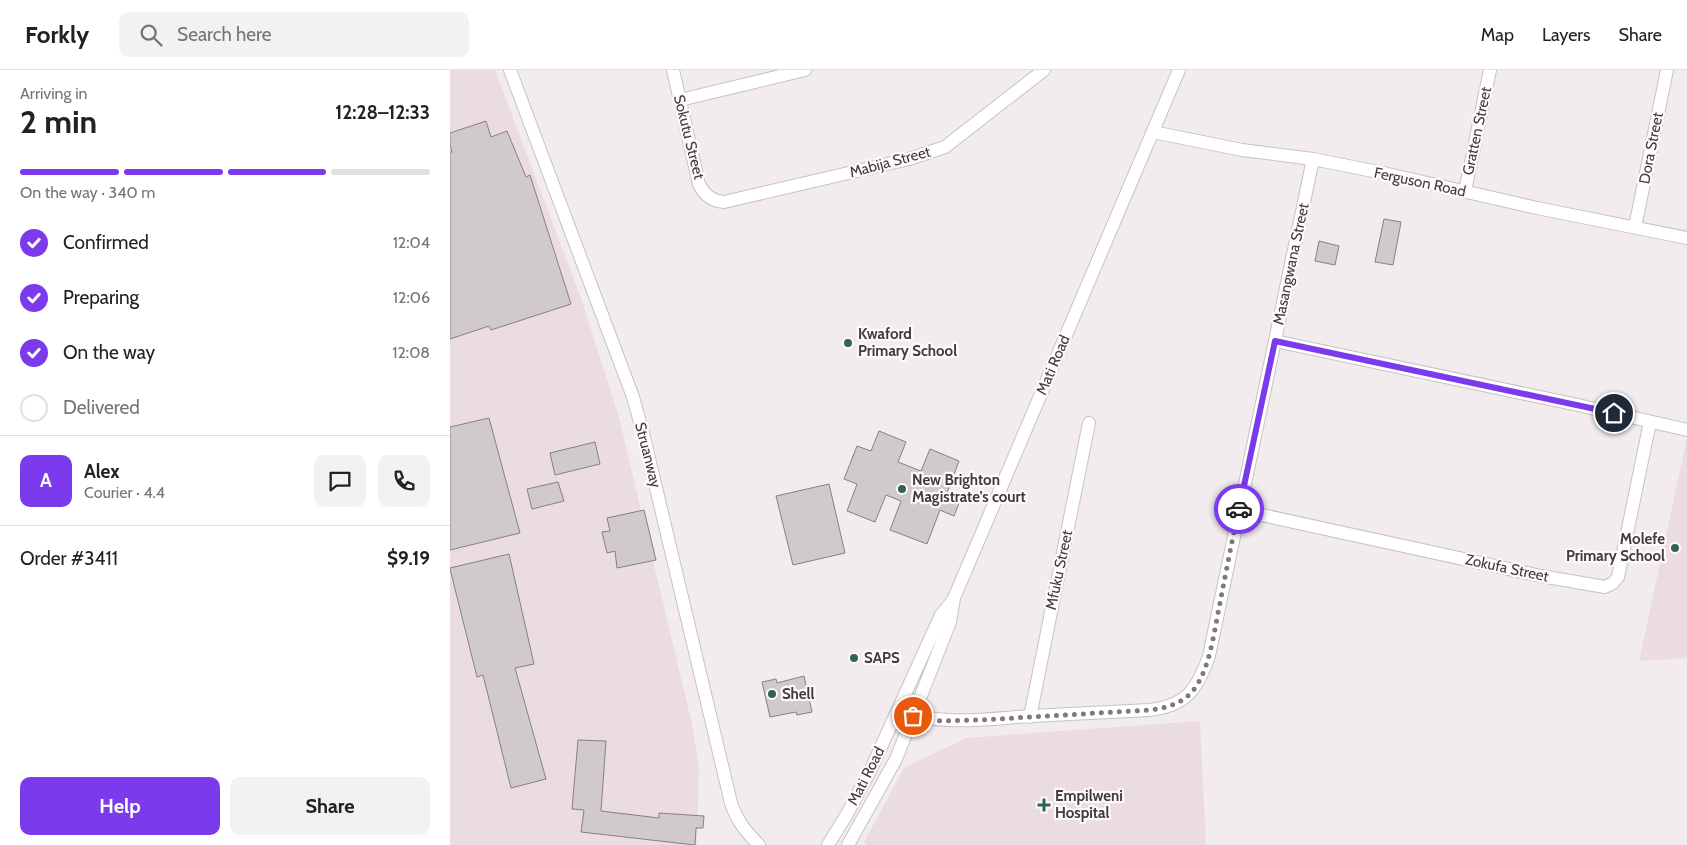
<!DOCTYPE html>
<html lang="en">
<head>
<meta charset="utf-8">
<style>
	:root { --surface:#fff; --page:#f2f2f2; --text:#222; --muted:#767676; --line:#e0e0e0; --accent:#7c3aed }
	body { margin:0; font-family:Cabin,sans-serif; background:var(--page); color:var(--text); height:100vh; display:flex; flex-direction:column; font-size:19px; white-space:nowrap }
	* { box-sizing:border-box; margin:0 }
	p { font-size:16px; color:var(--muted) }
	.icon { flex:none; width:28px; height:28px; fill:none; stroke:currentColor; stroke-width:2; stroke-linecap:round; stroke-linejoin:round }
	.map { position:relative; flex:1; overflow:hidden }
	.sheet { display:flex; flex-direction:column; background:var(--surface); width:450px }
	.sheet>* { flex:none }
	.pin { position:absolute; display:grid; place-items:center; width:42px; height:42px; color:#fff; margin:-21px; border:2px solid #fff; border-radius:50%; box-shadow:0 1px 5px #0007 }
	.courier { position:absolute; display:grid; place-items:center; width:50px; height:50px; margin:-25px; border:4px solid #7c3aed; border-radius:50%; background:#fff; color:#222; box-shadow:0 1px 6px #0007 }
	.overview em { font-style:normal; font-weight:800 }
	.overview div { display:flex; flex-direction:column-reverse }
	.overview { display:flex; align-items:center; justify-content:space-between; height:85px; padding:0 20px }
	h1 { font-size:32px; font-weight:800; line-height:38px }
	.bar { display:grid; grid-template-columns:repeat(4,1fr); gap:8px 5px; align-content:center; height:60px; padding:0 20px }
	.bar i { height:6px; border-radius:4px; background:var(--line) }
	.bar .on { background:var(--accent) }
	.bar p { grid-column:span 4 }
	.line { display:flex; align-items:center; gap:12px; padding:0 20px; border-top:1px solid var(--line) }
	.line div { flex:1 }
	.round { display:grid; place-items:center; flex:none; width:52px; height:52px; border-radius:10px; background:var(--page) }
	ol { padding:0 20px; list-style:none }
	li { display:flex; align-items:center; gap:15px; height:55px }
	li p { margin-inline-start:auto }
	li .icon { padding:5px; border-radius:50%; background:var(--accent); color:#fff; stroke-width:4 }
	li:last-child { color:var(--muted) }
	li i { width:28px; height:28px; border:2px solid var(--line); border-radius:50% }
	.cta { display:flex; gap:10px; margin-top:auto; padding:10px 20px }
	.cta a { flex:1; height:58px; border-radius:10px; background:var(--accent); color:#fff; font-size:20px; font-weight:800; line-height:58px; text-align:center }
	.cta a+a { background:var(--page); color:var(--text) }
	header { display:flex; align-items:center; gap:30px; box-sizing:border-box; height:70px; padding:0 25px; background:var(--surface); border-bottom:1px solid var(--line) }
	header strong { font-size:24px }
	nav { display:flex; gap:28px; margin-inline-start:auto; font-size:18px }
	.search { width:350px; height:45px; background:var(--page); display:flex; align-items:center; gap:12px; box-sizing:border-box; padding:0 18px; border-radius:10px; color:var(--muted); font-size:19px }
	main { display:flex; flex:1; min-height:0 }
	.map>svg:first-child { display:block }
	.built { fill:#ebdce2 }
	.building { fill:#d0cacd; stroke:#868082 }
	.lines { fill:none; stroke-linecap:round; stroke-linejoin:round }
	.minor-casing { stroke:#c8c2c4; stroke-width:14 }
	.minor { stroke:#fff; stroke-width:12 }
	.done { stroke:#7d7a7a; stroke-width:5; stroke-dasharray:0 9 }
	.route { stroke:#7c3aed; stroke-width:6 }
	.poi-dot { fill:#2f664d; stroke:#fff9fb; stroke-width:2 }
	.labels { text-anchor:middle; stroke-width:4.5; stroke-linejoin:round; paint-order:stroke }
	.street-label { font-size:15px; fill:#3e3c3c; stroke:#fff9fb }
	.poi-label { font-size:15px; font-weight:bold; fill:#3e3c3c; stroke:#fff9fb; text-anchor:start }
</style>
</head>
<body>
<header>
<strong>Forkly</strong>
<div class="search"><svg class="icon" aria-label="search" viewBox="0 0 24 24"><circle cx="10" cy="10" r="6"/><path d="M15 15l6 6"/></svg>Search here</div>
<nav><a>Map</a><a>Layers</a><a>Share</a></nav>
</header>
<main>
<section class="sheet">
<div class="overview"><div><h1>2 min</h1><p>Arriving in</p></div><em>12:28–12:33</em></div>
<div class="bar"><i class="on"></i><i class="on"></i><i class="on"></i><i></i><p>On the way · 340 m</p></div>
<ol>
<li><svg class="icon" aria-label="check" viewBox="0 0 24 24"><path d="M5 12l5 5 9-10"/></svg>Confirmed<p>12:04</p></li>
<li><svg class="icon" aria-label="check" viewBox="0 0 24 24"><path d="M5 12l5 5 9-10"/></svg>Preparing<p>12:06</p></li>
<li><svg class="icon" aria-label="check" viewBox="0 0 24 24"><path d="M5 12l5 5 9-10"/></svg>On the way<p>12:08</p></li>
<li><i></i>Delivered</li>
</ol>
<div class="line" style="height:90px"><b class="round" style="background:var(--accent);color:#fff">A</b><div><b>Alex</b><p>Courier · 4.4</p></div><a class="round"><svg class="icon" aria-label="chat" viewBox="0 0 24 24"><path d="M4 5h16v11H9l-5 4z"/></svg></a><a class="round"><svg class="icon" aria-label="phone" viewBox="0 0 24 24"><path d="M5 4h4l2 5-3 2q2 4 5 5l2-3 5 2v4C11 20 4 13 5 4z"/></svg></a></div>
<div class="line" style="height:65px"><div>Order #3411</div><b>$9.19</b></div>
<div class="cta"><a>Help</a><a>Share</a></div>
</section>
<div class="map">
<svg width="1237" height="775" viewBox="0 0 1237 775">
	<rect width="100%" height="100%" fill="#f2ecee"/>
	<path class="built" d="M0,0h45l86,228 37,116 74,310 7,43 -2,78h-247z
		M1237,368v220l-48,3z
		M750,651l6,124h-339l-3,-3 40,-74 62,-30z"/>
	<path class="building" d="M36,51l5,16 16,-6 19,46 4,-2 41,129 -80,26 -2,-4 -39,13v-187h2l-2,-7v-12z
		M934,149l17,3 -8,43 -18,-3z
		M869,171l20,5 -4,19 -20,-4z
		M39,348l31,115 -70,17v-123z
		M429,361l27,11 -8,20 23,9 9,-22 29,12 -12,32 14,5 -7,18 -14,-6 -13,34 -37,-14 11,-29 -15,-6 -11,27 -28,-11 10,-27 -13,-5 13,-33 14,5z
		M145,372l5,22 -45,11 -5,-22z
		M108,412l6,19 -32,8 -5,-20z
		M379,414l16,69 -52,12 -17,-69z
		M194,440l12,50 -39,8 -2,-17 -8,2 -5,-21 8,-1 -3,-13z
		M59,484l25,110 -19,4 31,111 -35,9 -28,-113 -6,2 -27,-108v-1z
		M354,606l8,36 -15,3 -1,-3 -26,5 -8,-35 14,-3 1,4z
		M128,670l28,1 -5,70 58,7v-5l45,3 -1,12h-7l-1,17 -114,-13 3,-22 -12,-1z"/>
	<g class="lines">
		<g class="minor-casing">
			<path id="minor" d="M60,0l123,327 10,36 88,370c6,18 15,29 28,42
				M223,0l26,114c5,11 13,17 25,18l185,-43 36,-12 99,-77
				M230,30l125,-30
				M703,62l89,18 71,9 75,15 149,34 150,30
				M1015,121l25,-121
				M1185,157l32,-157
				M825,271l303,64 109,25
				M789,440l302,66 64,11 8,-4 5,-6 32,-155
				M448,641c44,15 87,8 133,5 39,-2 79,-4 118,-6 37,-4 48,-20 60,-54l104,-497
				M580,647l59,-294
				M378,775l19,-31 24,-45 70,-154 12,-15
				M398,775l48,-86 54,-137 4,-24 225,-528"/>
		</g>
		<use href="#minor" class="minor"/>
	</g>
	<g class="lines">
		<path class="done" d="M463,646l28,5 39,-1 169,-10c16,-2 30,-5 42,-17 19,-21 23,-62 29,-90 6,-31 12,-63 19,-94"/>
		<path class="route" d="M789,439l36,-168 339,72"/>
	</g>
	<g class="poi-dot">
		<circle cx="398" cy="273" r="5"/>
		<circle cx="452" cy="419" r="5"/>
		<circle cx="1225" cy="478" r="5"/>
		<circle cx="404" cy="588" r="5"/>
		<circle cx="322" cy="624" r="5"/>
		<path d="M591.5 727.5h5v5h5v5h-5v5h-5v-5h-5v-5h5z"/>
	</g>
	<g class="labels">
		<g class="street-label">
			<text transform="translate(1027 61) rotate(-78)" y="5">Gratten Street</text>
			<text transform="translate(239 67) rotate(76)" y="5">Sokutu Street</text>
			<text transform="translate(1201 78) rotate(-79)" y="5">Dora Street</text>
			<text transform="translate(440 92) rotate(-15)" y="5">Mabija Street</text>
			<text transform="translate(970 112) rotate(12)" y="5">Ferguson Road</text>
			<text transform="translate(841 194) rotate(-78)" y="5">Masangwana Street</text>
			<text transform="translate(603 295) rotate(-67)" y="5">Mati Road</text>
			<text transform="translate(198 385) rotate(76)" y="5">Struanway</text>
			<text transform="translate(1057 498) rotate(12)" y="5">Zokufa Street</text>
			<text transform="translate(609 500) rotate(-78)" y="5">Mfuku Street</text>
			<text transform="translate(416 706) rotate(-63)" y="5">Mati Road</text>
		</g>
		<g class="poi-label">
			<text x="408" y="269">Kwaford<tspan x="408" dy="17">Primary School</tspan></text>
			<text x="462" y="415">New Brighton<tspan x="462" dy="17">Magistrate's court</tspan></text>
			<text x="1215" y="474" text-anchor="end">Molefe<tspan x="1215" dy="17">Primary School</tspan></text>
			<text x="414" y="593">SAPS</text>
			<text x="332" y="629">Shell</text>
			<text x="605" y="731">Empilweni<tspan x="605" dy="17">Hospital</tspan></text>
		</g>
	</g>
</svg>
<div class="pin" style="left:463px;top:646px;background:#ea580c"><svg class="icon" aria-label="bag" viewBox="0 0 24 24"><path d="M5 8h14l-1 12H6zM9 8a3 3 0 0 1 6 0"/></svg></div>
<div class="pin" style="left:1164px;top:343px;background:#1f2937"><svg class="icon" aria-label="home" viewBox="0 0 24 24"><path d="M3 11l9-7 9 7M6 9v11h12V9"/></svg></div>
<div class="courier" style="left:789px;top:439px"><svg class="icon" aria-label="car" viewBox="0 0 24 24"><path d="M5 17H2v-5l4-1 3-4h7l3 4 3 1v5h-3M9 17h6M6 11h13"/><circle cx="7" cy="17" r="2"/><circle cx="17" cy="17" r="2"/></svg></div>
</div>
</main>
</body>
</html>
